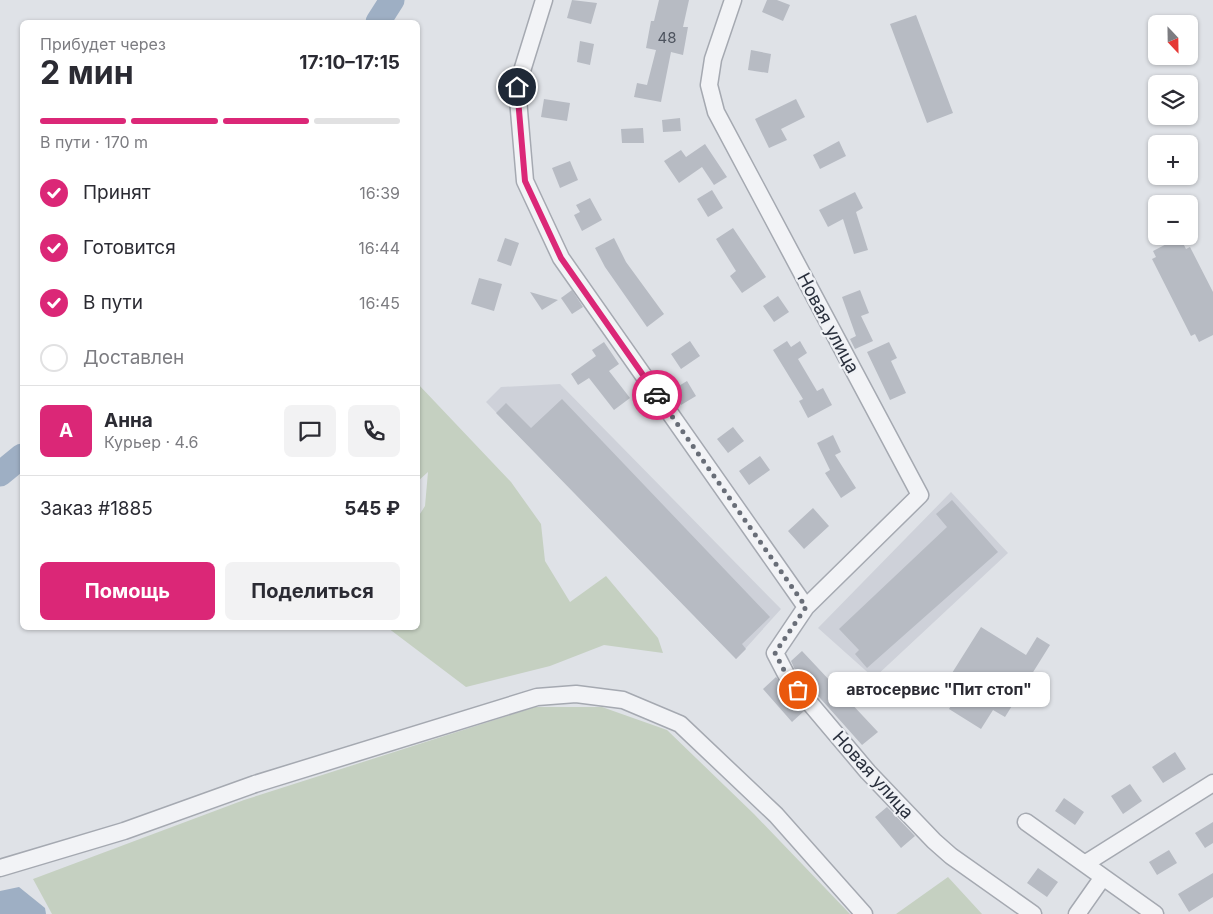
<!DOCTYPE html>
<html lang="ru">
<head>
<meta charset="utf-8">
<style>
	:root { --surface:#fff; --page:#f2f2f3; --text:#2b2b33; --muted:#7c7c81; --line:#e1e1e2; --accent:#db2777 }
	body { margin:0; font-family:Inter,sans-serif; background:var(--page); color:var(--text); height:100vh; display:flex; flex-direction:column; font-size:19px; white-space:nowrap }
	* { box-sizing:border-box; margin:0 }
	p { font-size:16px; color:var(--muted) }
	.icon { flex:none; width:28px; height:28px; fill:none; stroke:currentColor; stroke-width:2; stroke-linecap:round; stroke-linejoin:round }
	.map { position:relative; flex:1; overflow:hidden }
	.details { position:absolute; left:20px; top:20px; width:400px; height:610px; display:flex; flex-direction:column; background:var(--surface); border-radius:8px; box-shadow:0 1px 4px #0004 }
	.details>* { flex:none }
	.needle { width:32px; rotate:158deg }
	.tools { position:absolute; left:1148px; top:15px; display:grid; gap:10px }
	.tools a { display:grid; place-items:center; width:50px; height:50px; border-radius:8px; background:var(--surface); box-shadow:0 1px 4px #0004; font-size:25px }
	.pin { position:absolute; display:grid; place-items:center; width:42px; height:42px; color:#fff; margin:-21px; border:2px solid #fff; border-radius:50%; box-shadow:0 1px 5px #0007 }
	.courier { position:absolute; display:grid; place-items:center; width:50px; height:50px; margin:-25px; border:4px solid #db2777; border-radius:50%; background:#fff; color:#222; box-shadow:0 1px 6px #0007 }
	.bubble { position:absolute; height:35px; border-radius:8px; background:var(--surface); box-shadow:0 1px 4px #0004; font-size:16px; font-weight:700; line-height:35px; text-align:center }
	.head em { font-style:normal; font-weight:700 }
	.head div { display:flex; flex-direction:column-reverse }
	.head { display:flex; align-items:center; justify-content:space-between; height:85px; padding:0 20px }
	h1 { font-size:32px; font-weight:700; line-height:38px }
	.bar { display:grid; grid-template-columns:repeat(4,1fr); gap:8px 5px; align-content:center; height:60px; padding:0 20px }
	.bar i { height:6px; border-radius:4px; background:var(--line) }
	.bar .on { background:var(--accent) }
	.bar p { grid-column:span 4 }
	.line { display:flex; align-items:center; gap:12px; padding:0 20px; border-top:1px solid var(--line) }
	.line div { flex:1 }
	.round { display:grid; place-items:center; flex:none; width:52px; height:52px; border-radius:8px; background:var(--page) }
	ol { padding:0 20px; list-style:none }
	li { display:flex; align-items:center; gap:15px; height:55px }
	li p { margin-inline-start:auto }
	li .icon { padding:5px; border-radius:50%; background:var(--accent); color:#fff; stroke-width:4 }
	li:last-child { color:var(--muted) }
	li i { width:28px; height:28px; border:2px solid var(--line); border-radius:50% }
	.primary-button { display:flex; gap:10px; margin-top:auto; padding:10px 20px }
	.primary-button a { flex:1; height:58px; border-radius:8px; background:var(--accent); color:#fff; font-size:20px; font-weight:700; line-height:58px; text-align:center }
	.primary-button a+a { background:var(--page); color:var(--text) }
	.map>svg:first-child { display:block }
	.built { fill:#ced1d9 }
	.green { fill:#c5d0c1 }
	.water { fill:#9eafc4 }
	.lines { fill:none; stroke-linecap:round; stroke-linejoin:round }
	.river { stroke:#9eafc4; stroke-width:25 }
	.building { fill:#b7bbc3 }
	.street-casing { stroke:#a5a9b1; stroke-width:19 }
	.street { stroke:#f2f3f6; stroke-width:16 }
	.done { stroke:#696e78; stroke-width:5; stroke-dasharray:0 9 }
	.route { stroke:#db2777; stroke-width:6 }
	.labels { text-anchor:middle; stroke-width:4.5; stroke-linejoin:round; paint-order:stroke }
	.number-label { font-size:15px; fill:#4d535e }
	.street-label { font-size:18px; fill:#2a303d; stroke:#eff1f5 }
</style>
</head>
<body>
<div class="map">
<svg width="1213" height="914" viewBox="0 0 1213 914">
	<rect width="100%" height="100%" fill="#dfe2e7"/>
	<path class="built" d="M560,384l221,225 -45,50 -250,-257 15,-15z
		M951,492l57,61 -134,125 -56,-50z"/>
	<path class="green" d="M418,384l93,98 30,42 4,37 25,41 36,-26 52,62 5,15 -59,-8 -54,21 -84,21 -78,-59h30v-111l7,-11 3,-34 -10,9z
		M535,707h67l65,23 87,84 96,100h-798l-19,-35 211,-79z
		M948,877l34,37h-86z"/>
	<path class="water" d="M19,887l26,21 1,6h-46v-23z"/>
	<g class="lines">
		<path class="river" d="M378,22l14,-22
			M0,474l22,-18"/>
	</g>
	<path class="building" d="M572,0l25,3 -6,21 -24,-6z
		M659,0h30l-6,27h5l-5,28 -12,-3 -10,50 -27,-5 3,-14 10,2 9,-35 -10,-2 5,-27h3z
		M767,0h10l13,5 -7,16 -21,-9z
		M916,15l37,98 -26,10 -37,-99z
		M580,41l14,3 -4,21 -13,-3z
		M751,50l20,4 -3,19 -20,-3z
		M544,99l26,4 -3,18 -26,-4z
		M796,99l9,18 -24,12 6,11 -18,8 -14,-29z
		M680,118l1,13 -18,1 -1,-12z
		M643,128l1,15h-22l-1,-14z
		M839,141l7,15 -26,13 -7,-14z
		M705,144l22,33 -13,8 -12,-18 -23,16 -15,-22 17,-11 5,7z
		M570,161l8,19 -18,8 -8,-20z
		M712,190l11,18 -15,9 -11,-18z
		M855,192l8,16 -7,4 12,38 -14,4 -11,-35 -15,8 -9,-17z
		M590,198l12,22 -20,11 -8,-16 6,-3 -4,-7z
		M733,228l33,49 -24,16 -12,-17 6,-5 -20,-32z
		M1180,237l6,12 4,-2 23,45v43l-14,7 -4,-8 -4,2 -39,-77 4,-2 -3,-6z
		M505,238l14,5 -8,23 -14,-5z
		M614,238l12,24 38,52 -17,13 -42,-60 -10,-19z
		M479,278l23,6 -8,27 -23,-7z
		M572,290l11,17 -11,7 -11,-16z
		M860,290l9,23 -8,3 12,25 -18,8 -5,-10 6,-3 -14,-39z
		M530,292l28,8 -16,10z
		M778,296l11,16 -15,10 -11,-16z
		M690,341l10,15 -19,13 -10,-15z
		M787,341l4,6 9,-6 7,12 -9,6 19,32 6,-3 9,17 -24,13 -9,-17 4,-2 -30,-49z
		M604,342l15,22 -10,7 21,27 -16,12 -25,-32 -11,7 -7,-11 25,-18 -4,-6z
		M889,342l8,16 -6,3 15,32 -16,7 -23,-48z
		M687,381l9,15 -15,9 -9,-15z
		M562,399l208,218 -28,27 4,5 -10,10 -240,-246 10,-10 25,25z
		M733,427l11,14 -16,12 -11,-14z
		M833,435l8,17 -6,3 21,33 -15,10 -16,-25 5,-3 -13,-27z
		M760,456l10,14 -21,15 -10,-14z
		M952,500l46,52 -131,116 -12,-14 4,-4 -20,-21 108,-102 -11,-13z
		M813,508l16,18 -25,23 -16,-18z
		M981,627l45,28 11,-18 13,8 -45,72 -12,-7 -12,19 -32,-20 12,-19 -14,-9z
		M802,651l76,81 -16,13 -67,-75 -4,-9z
		M776,677l28,34 -12,11 -29,-33z
		M1175,752l11,17 -23,14 -11,-16z
		M1130,784l12,17 -19,13 -12,-18z
		M1064,798l20,14 -9,13 -20,-14z
		M887,807l28,29 -14,12 -26,-31z
		M1213,822v21l-8,5 -10,-15z
		M1169,850l8,13 -20,12 -8,-13z
		M1038,868l20,14 -11,15 -20,-14z
		M1213,873v24l-24,15 -11,-18z"/>
	<g class="lines">
		<g class="street-casing">
			<path id="street" d="M544,0l-27,87 8,94 36,77 245,349
				M733,0l-20,59 -4,26 7,27 204,383 -114,112 -31,46 12,23 81,96 66,69 17,15 82,58
				M1026,822l77,55 -26,37
				M1086,863l127,-80
				M0,868l124,-37 131,-47 282,-87 39,-3 47,6 57,24 96,91 88,99
				M1103,877l52,37"/>
		</g>
		<use href="#street" class="street"/>
	</g>
	<g class="lines">
		<path class="done" d="M657,395l149,212 -31,46 12,23 11,14"/>
		<path class="route" d="M517,87l8,94 36,77 96,137"/>
	</g>
	<g class="labels">
		<g class="number-label">
			<text x="667" y="43">48</text>
		</g>
		<g class="street-label">
			<text transform="translate(828 323) rotate(62)" y="6">Новая улица</text>
			<text transform="translate(873 775) rotate(48)" y="6">Новая улица</text>
		</g>
	</g>
</svg>
<div class="tools">
<a><svg class="needle" viewBox="-14 -14 28 28"><path d="M0-13l5 13h-10z" fill="#e53935"/><path d="M0 13l5-13h-10z" fill="#7c7c81"/></svg></a>
<a><svg class="icon" aria-label="layers" viewBox="0 0 24 24"><path d="M12 4l9 5-9 5-9-5zM3 14l9 5 9-5"/></svg></a>
<a>+</a>
<a>−</a>
</div>
<div class="pin" style="left:798px;top:690px;background:#ea580c"><svg class="icon" aria-label="bag" viewBox="0 0 24 24"><path d="M5 8h14l-1 12H6zM9 8a3 3 0 0 1 6 0"/></svg></div>
<div class="pin" style="left:517px;top:87px;background:#1f2937"><svg class="icon" aria-label="home" viewBox="0 0 24 24"><path d="M3 11l9-7 9 7M6 9v11h12V9"/></svg></div>
<div class="courier" style="left:657px;top:395px"><svg class="icon" aria-label="car" viewBox="0 0 24 24"><path d="M5 17H2v-5l4-1 3-4h7l3 4 3 1v5h-3M9 17h6M6 11h13"/><circle cx="7" cy="17" r="2"/><circle cx="17" cy="17" r="2"/></svg></div>
<div class="bubble" style="left:828px;top:672px;width:222px">автосервис &quot;Пит стоп&quot;</div>
<section class="details">
<div class="head"><div><h1>2 мин</h1><p>Прибудет через</p></div><em>17:10–17:15</em></div>
<div class="bar"><i class="on"></i><i class="on"></i><i class="on"></i><i></i><p>В пути · 170 m</p></div>
<ol>
<li><svg class="icon" aria-label="check" viewBox="0 0 24 24"><path d="M5 12l5 5 9-10"/></svg>Принят<p>16:39</p></li>
<li><svg class="icon" aria-label="check" viewBox="0 0 24 24"><path d="M5 12l5 5 9-10"/></svg>Готовится<p>16:44</p></li>
<li><svg class="icon" aria-label="check" viewBox="0 0 24 24"><path d="M5 12l5 5 9-10"/></svg>В пути<p>16:45</p></li>
<li><i></i>Доставлен</li>
</ol>
<div class="line" style="height:90px"><b class="round" style="background:var(--accent);color:#fff">А</b><div><b>Анна</b><p>Курьер · 4.6</p></div><a class="round"><svg class="icon" aria-label="chat" viewBox="0 0 24 24"><path d="M4 5h16v11H9l-5 4z"/></svg></a><a class="round"><svg class="icon" aria-label="phone" viewBox="0 0 24 24"><path d="M5 4h4l2 5-3 2q2 4 5 5l2-3 5 2v4C11 20 4 13 5 4z"/></svg></a></div>
<div class="line" style="height:65px"><div>Заказ #1885</div><b>545 ₽</b></div>
<div class="primary-button"><a>Помощь</a><a>Поделиться</a></div>
</section>
</div>
</body>
</html>
